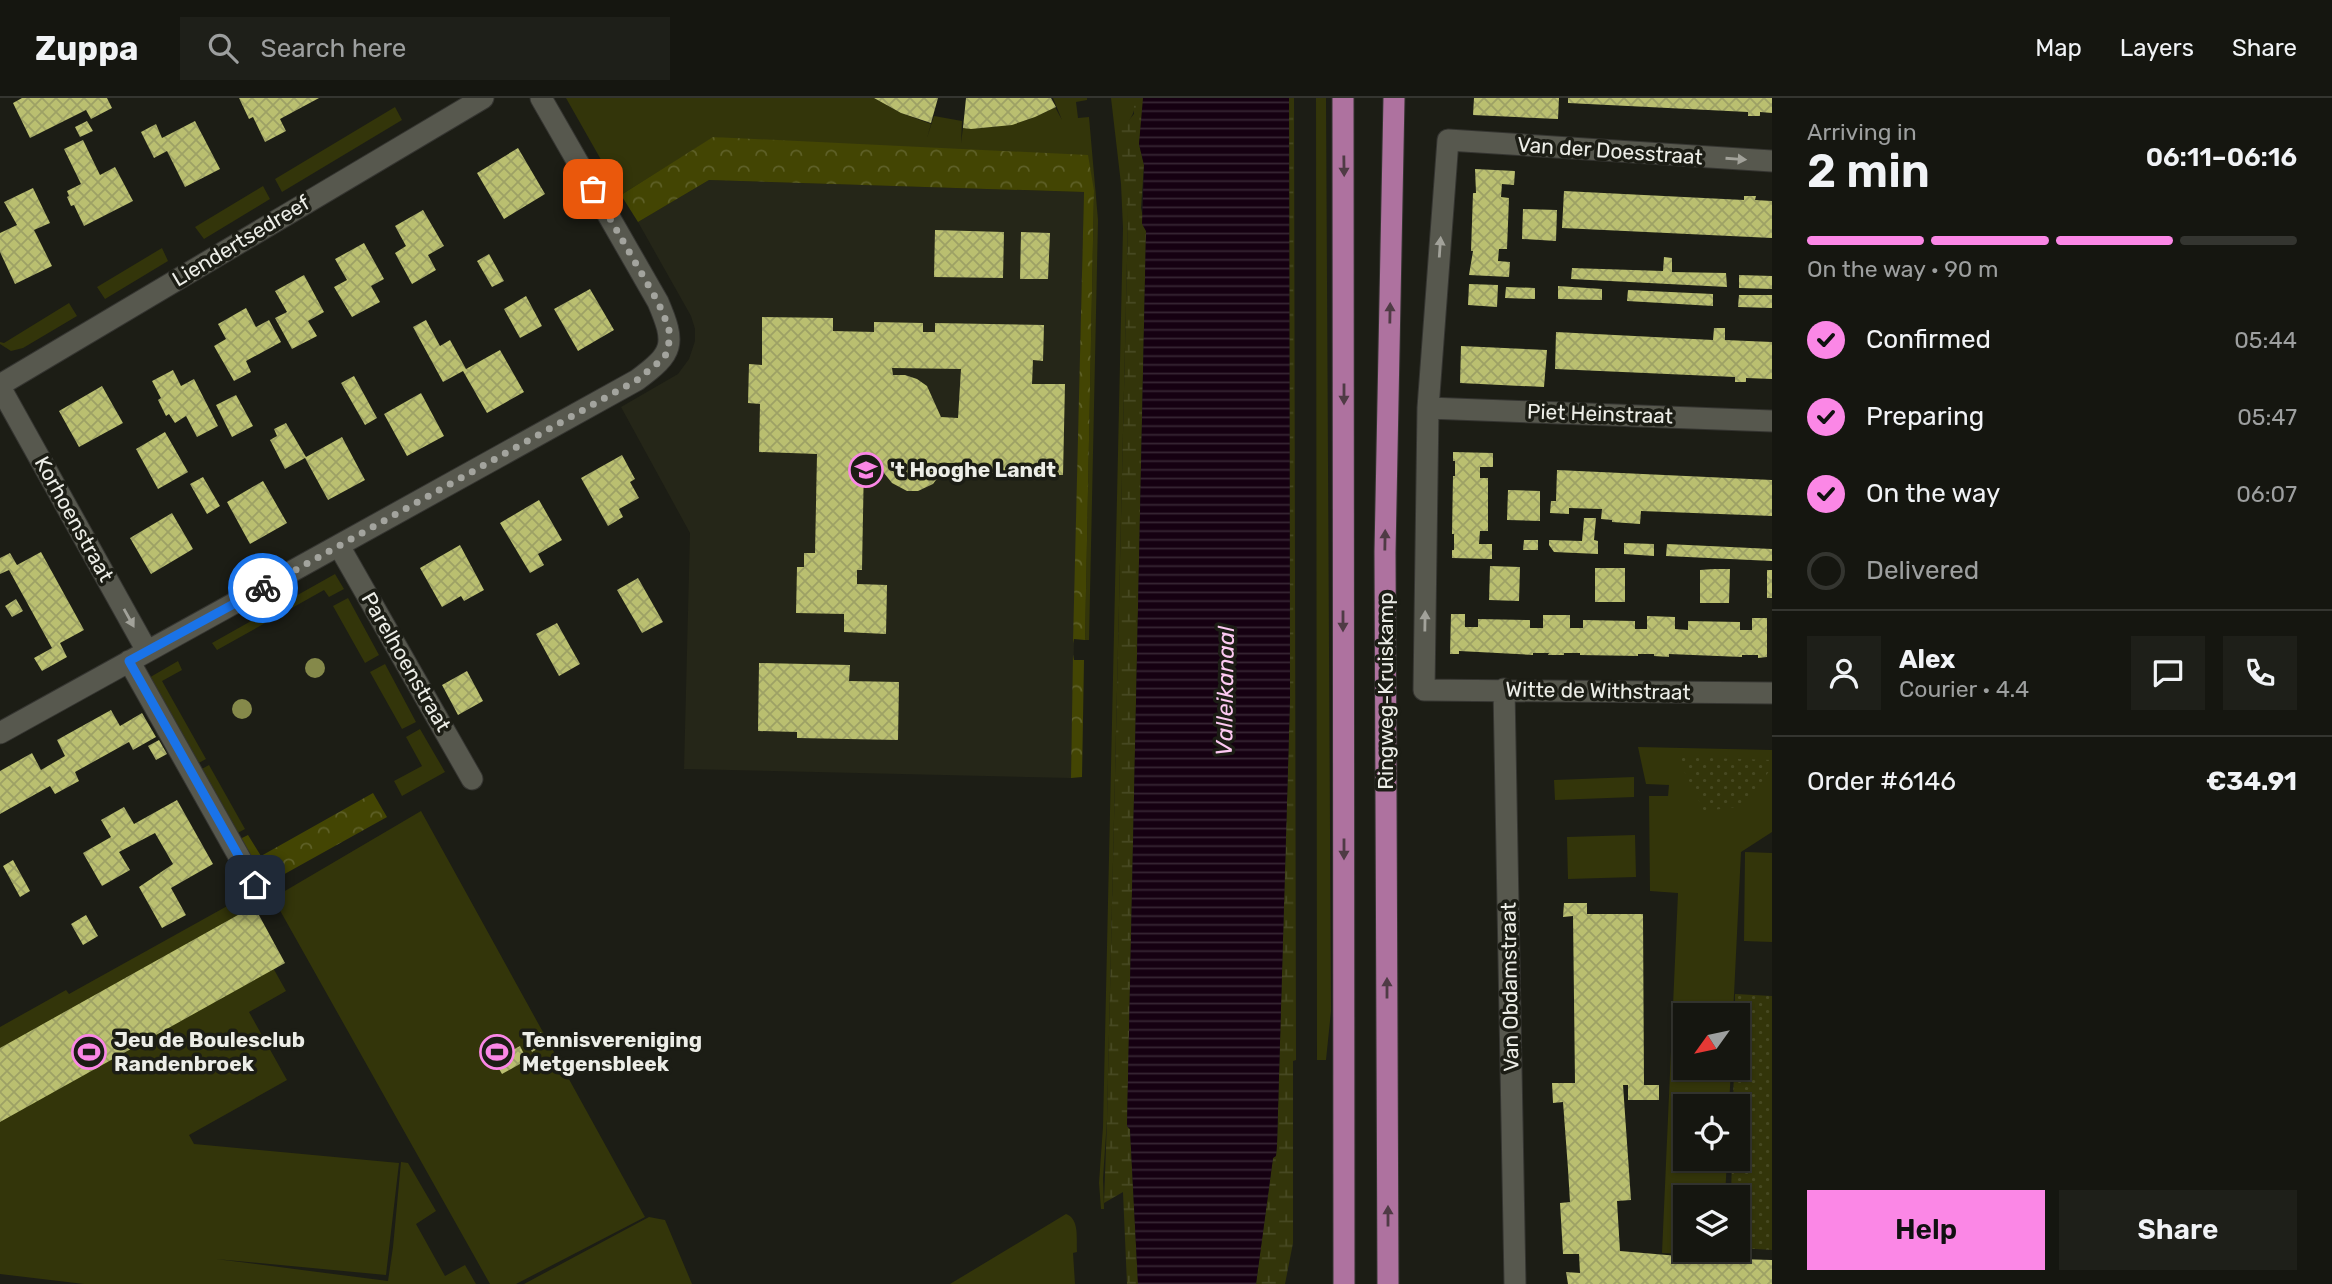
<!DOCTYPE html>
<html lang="en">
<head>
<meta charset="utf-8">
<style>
	:root { --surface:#151610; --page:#1e1f19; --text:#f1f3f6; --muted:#9d9f9f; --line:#343530; --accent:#fb87e6 }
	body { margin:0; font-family:Rubik,sans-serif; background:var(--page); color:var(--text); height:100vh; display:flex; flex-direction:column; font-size:26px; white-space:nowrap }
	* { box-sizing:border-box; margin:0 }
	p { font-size:23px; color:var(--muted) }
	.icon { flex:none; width:38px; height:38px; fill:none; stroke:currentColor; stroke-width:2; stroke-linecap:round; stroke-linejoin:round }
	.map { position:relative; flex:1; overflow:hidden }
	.side { display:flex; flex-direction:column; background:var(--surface); width:560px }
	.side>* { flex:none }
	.needle { width:46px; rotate:237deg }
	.controls { position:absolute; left:1673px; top:905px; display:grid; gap:14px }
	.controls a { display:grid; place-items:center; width:77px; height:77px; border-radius:0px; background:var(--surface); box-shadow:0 2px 5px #0004,0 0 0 2px var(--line); font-size:35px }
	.pin { position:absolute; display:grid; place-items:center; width:60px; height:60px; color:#fff; margin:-30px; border-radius:14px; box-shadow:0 4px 10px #0006 }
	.courier { position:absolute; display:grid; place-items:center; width:70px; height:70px; margin:-35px; border:5px solid #1a73e8; border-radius:50%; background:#fff; color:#222; box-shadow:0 2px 9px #0007 }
	.head em { font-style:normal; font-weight:600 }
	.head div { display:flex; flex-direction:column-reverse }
	.head { display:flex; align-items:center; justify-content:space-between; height:119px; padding:0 35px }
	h1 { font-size:46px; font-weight:600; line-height:52px }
	.bar { display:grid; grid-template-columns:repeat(4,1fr); gap:10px 7px; align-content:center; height:84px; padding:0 35px }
	.bar i { height:9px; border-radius:5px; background:var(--line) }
	.bar .current { background:var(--accent) }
	.bar p { grid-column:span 4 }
	.line { display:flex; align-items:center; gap:18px; padding:0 35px; border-top:2px solid var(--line) }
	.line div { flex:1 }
	.round { display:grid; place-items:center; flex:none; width:74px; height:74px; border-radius:0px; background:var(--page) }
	ol { padding:0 35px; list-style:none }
	li { display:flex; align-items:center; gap:21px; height:77px }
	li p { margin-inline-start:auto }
	li .icon { padding:7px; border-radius:50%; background:var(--accent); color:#111; stroke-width:4 }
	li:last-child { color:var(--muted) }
	li i { width:38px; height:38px; border:4px solid var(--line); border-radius:50% }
	.cta { display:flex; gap:14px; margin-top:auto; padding:14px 35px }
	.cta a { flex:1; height:80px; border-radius:0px; background:var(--accent); color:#111; font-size:28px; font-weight:600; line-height:80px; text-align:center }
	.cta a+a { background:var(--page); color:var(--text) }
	header { display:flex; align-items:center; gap:42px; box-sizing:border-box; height:98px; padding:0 35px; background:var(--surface); border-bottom:2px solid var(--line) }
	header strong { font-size:33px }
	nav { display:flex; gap:38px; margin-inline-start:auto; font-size:24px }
	.search { width:490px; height:63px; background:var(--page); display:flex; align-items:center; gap:18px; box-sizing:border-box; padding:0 24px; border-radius:0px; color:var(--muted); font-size:26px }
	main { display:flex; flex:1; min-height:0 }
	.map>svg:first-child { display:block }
	.built { fill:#252618 }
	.grass { fill:#33350a }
	.forest { fill:url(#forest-crowns) }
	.wetland { fill:url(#wetland-marsh) }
	.park { fill:url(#park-dots) }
	.water { fill:url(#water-rules) }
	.building { fill:url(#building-cross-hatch); fill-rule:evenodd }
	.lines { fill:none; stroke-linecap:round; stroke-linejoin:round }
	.minor-casing { stroke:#353531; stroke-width:23 }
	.primary-casing { stroke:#353531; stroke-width:23 }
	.minor { stroke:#57584e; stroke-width:21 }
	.primary { stroke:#ae729f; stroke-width:21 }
	.tree { fill:#85894a }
	.oneway { fill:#a2a29a }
	.oneway2 { fill:#4f3b45 }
	.done { stroke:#a3a49e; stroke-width:7; stroke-dasharray:0 12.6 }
	.route { stroke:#1a73e8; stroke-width:9 }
	.labels { text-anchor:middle; stroke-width:7; stroke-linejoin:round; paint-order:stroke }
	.street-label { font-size:21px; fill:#ecede7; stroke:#1c1d15 }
	.poi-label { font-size:21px; font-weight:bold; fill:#ecede7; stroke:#1c1d15; text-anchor:start }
	.water-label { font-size:23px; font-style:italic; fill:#fdc9f2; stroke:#1c1d15 }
</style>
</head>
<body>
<header>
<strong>Zuppa</strong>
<div class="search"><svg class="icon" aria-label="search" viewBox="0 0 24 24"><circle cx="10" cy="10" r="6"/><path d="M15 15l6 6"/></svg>Search here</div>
<nav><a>Map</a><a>Layers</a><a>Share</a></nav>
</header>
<main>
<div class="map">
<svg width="1772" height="1186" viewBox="0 0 1772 1186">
	<defs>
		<pattern id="forest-crowns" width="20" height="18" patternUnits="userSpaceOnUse" patternTransform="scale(1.75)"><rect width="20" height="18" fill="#434503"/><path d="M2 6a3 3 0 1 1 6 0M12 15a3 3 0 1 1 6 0" fill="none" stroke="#5e6028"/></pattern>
		<pattern id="wetland-marsh" width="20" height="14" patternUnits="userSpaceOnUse" patternTransform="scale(1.75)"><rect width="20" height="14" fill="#33350a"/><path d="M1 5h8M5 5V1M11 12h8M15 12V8" fill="none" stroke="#474922"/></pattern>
		<pattern id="park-dots" width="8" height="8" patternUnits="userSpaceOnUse" patternTransform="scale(1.75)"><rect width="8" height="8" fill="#33350a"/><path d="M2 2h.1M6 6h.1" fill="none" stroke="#474922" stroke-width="1.8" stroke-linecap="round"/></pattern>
		<pattern id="water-rules" width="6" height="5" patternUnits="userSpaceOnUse" patternTransform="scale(1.75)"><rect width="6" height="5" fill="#150011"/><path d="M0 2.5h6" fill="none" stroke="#372634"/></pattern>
		<pattern id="building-cross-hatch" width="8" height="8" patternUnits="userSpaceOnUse" patternTransform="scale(1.75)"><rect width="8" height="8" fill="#babf70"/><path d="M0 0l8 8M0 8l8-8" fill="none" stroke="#9da165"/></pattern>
	</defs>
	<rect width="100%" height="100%" fill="#1c1d15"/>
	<path class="built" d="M709,82l375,12 -13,586 -387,-9 6,-236 -69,-126 57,-33 11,-15 6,-18v-12l-4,-13 -53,-94z"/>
	<path class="grass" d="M566,0h308l27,15 30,11 -4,14 7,-22 28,5 -1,22 2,-15c34,1 63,-4 92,-21l7,13 -9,-22h34v2l-11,2 2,16 11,-1 9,103 -9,420h-4l9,-448 -380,-55 -93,58z
		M1111,0h23c3,11 -2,18 -7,26l1,95 -21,901 -4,58 1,31h-3l-2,-26 4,-56 20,-899 -2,-44z
		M1316,0h10l5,913 -5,49h-9z
		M395,9l7,13 -120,72 -7,-13z
		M263,88l7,13 -66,40 -9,-12z
		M162,150l6,13 -63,38 -8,-12z
		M69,205l8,13 -54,32 -12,3 -11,-7v-2l4,1z
		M335,476l9,15 -15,8 -5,-7 -107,60 -5,-7z
		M348,500l31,57 -14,8 -32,-57z
		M178,563l4,9 -20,11 44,78 -11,6 -48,-86z
		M385,566l31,58 -14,7 -32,-57z
		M420,631l25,43 -43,24 -8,-15 28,-15 -16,-29z
		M1638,649l134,3v82l-31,20 -8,163h-48v53h46l-2,38h-44v52l42,1 -2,38h-40v53h38l-1,6 -60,-3 16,-360 -28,-2 -1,-95h19l1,-11 -23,-1z
		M209,667l36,64 -11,6 -36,-64z
		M1634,679v20l-79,3 -1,-20z
		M421,713l224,406 -129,67h-26l-217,-386z
		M1635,737l1,42 -68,2 -1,-42z
		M1745,754l27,1v89l-28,-1z
		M263,788l8,14 -27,16 42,75 -37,21 38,68 -98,55 5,9 205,19 -13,112 -170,-16 172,22 5,-34 8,-85 7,1 28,48 -20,13 29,52 20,-11 11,19h-392l-84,-10v-247l66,-37 3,4z
		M1066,1116c14,5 10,25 11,38l-4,1 2,31h-125z
		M649,1119l16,3 27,64h-168z"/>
	<path class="forest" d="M713,39l375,18 6,36 -9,449 -11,-1 -1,4 11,-451 -375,-12 -71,42 -17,-27z
		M1073,557l1,5h10l-2,117 -11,1z
		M373,695l14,24 -124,69 -25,-46 10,-5 13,21z"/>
	<path class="wetland" d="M1134,0h9l1,3 -5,43 5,21 -3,43 5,23 -19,895 3,3 8,155h-11l-4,-92 -19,11 3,-83 21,-901 -8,-88 14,-17z
		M1289,0h5l2,962 -3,1v182l-8,41h-29l17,-126 3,-3 1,-10 13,-446z"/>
	<path class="park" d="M1677,659l95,3v7l-27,39 -41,5z
		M1735,896l37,2v254l-34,-2v-51h-7l1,-38 6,-1v-52h-5l1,-38h4v-53h-3z"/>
	<path class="water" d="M1143,0h146l1,601 -13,446 -1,11 -3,2 -17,126h-118l-8,-155 -3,-3 19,-895 -4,-7 2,-59 -5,-21z"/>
	<path class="building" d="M22,0h85l5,10 -21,11 -5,-9 -56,28 -17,-35z
		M239,0h80l-39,21 6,12 -21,11 -12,-25 -4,2z
		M874,0h64l-7,25 -30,-10z
		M966,0h85l5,9 -21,10 -23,8 -41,4 -8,-1z
		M1474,0h85l-1,21 -85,-4z
		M1568,0h204v15l-12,-1v4h-12v-4l-180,-9z
		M87,23l6,10 -13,6 -5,-10z
		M195,23l25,48 -35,18 -18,-36 -13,7 -13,-26 15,-8 6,14z
		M83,42l17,35 15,-8 18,34 -49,25 -10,-21 -3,1 -4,-9 2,-1 -2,-5 14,-7 -17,-35z
		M518,50l27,46 -41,25 -27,-46z
		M1475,71l40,2 -1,14 -12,-1 -1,13 8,1 -2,51h-8l-1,12 12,1 -1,15 -40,-2 4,-24h-2l2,-58h3z
		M33,90l17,35 -16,7 18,36 -37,18 -15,-32v-19l17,-8 -13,-23z
		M1564,93l180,9v-4h12l-1,4 17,1v37l-210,-10z
		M1523,111l34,1 -1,31 -34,-2z
		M423,112l21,36 -16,9 8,15 -24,14 -17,-31 11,-7 -11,-20z
		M935,132l69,2 -1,46 -69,-1z
		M1021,134l29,1 -2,46h-28z
		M364,145l20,36 -13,7 9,16 -28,15 -18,-30 13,-7 -12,-21z
		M489,156l15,27 -12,6 -15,-26z
		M1664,159l8,1v14l54,1 1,14 -156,-8 1,-11 91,3z
		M304,177l20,37 -16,9 9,15 -25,13 -17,-31 12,-6 -12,-21z
		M1739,177l33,1v13l-33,-1z
		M1469,186l29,1 -1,22 -29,-2z
		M1558,188l44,3v11l-44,-1z
		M1506,189l29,1v11l-30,-1z
		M590,191l24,41 -36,21 -24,-42z
		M1628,192l85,4v12l-86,-5z
		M1739,197h33v13l-34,-1z
		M526,198l16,30 -22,12 -16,-29z
		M246,210l10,19 13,-7 12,22 -35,19 5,11 -17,9 -20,-35 12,-7 -8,-15z
		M762,219l71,1v13l41,1v-10l49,1v9h12v-9l109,2 -1,36 -10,-1 -1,24h33l-2,91 -106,-3v-9h-13l-3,10 -8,11 -15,7h-11l-15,-8 -8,-10 -3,-10 -17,-1 -2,108h-5v14l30,1 -1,49 -42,-2v-18l-48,-1 1,-46h7v-14h11l2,-99 -58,-2 1,-48 -12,-1 1,-39 13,1zM892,270l69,1 -3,49 -17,-1 -14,-31 -10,-7 -12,-4h-12z
		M426,222l14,26 10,-6 16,29 34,-19 24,42 -37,21 -24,-42 -20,11 -30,-55z
		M1714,230h11v12l47,2v37l-26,-1v4h-11v-5l-180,-8 1,-37 157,8z
		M1461,248l86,4 -3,37 -84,-4z
		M173,272l8,16 13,-7 24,47 -21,11 -11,-21 -11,7 -6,-9 -3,2 -8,-16 3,-2 -9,-17z
		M354,278l23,42 -12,7 -24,-42z
		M102,288l21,37 -44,24 -20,-36z
		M421,295l23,43 -37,20 -23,-42z
		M236,297l17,31 -21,11 -16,-32z
		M286,325l20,34 36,-20 23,43 -37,20 -23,-42 -20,11 -15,-29 7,-4 -3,-7z
		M165,334l23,40 -30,17 -22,-40z
		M1453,354l40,1v14h-13v11h8v53h-8l-1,13h13v15l-40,-1v-8h2v-16h-2l1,-58h2v-15h-2z
		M622,357l13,24 -5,3 9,16 -20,11 4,8 -15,9 -27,-48z
		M1557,372l215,10v36l-131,-5 -1,13 -28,-2v-2l-11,-1 1,-10 -33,-1v6l-19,-1 1,-12h5z
		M203,379l17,29 -13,8 -17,-30z
		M263,383l24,42 -37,21 -23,-42z
		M1508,392l32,1v30l-33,-1z
		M539,402l23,40 -24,14 6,11 -14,8 -30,-50z
		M172,415l21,36 -42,25 -21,-36z
		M1584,420h12l-2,22 4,1v13l-44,-2 -5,-7v-5l33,1z
		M1524,442h14v10h-15z
		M1624,445l30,1v12l-30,-2z
		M1667,446l105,5v12l-106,-5z
		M460,447l24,45 -20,11 -3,-5 -19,11 -22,-39z
		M41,454l43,78 -24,13 7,14 -25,14 -8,-13 18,-10 -43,-78 -9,4v-16l10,-5 7,12z
		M1490,468l30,1 -1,34 -30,-1z
		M1595,470h30v34h-30z
		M1714,471h16l-1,34h-29v-33z
		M1767,472h5v28h-5z
		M638,480l25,44 -21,11 -25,-43z
		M16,501l7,12 -11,6 -7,-11z
		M1451,516h14v13h13v-8l52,1v8h13v-13h27v13h13v-8l52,1v8h12v-13l28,1v12l13,1v-9l52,1v8h12v-12h15v39l-9,1v-3h-16v2l-73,-3v3l-15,-1v-2h-16v2l-58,-1v-2h-16v2h-16l1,-2h-16v2l-74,-4v3h-9z
		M557,525l23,41 -21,12 -23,-42z
		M759,565l91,2 -1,16 50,1 -1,58 -101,-2v-6l-39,-1z
		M467,573l16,30 -25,14 -16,-30z
		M111,612l9,16 22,-13 14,24 -23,13 -4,-8 -54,30 4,9 -24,13 -5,-8 -50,28v-43l32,-18 9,17 24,-14 -8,-16z
		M159,642l8,14 -11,6 -8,-14z
		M177,702l36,64 -42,24 15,27 -24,13 -23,-41 34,-23 -18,-31 -36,19 11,18 -28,16 -19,-33 28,-16 -10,-17 23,-13 10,17z
		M13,762l17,31 -10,6 -17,-31z
		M1564,805h23v11h56l1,171h15v15h-31v-15h-5l8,115 -14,1 3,50 82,7 70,2v24h-204l-2,-12 14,1 -1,-19h-16l-3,-51 10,-1 -2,-33 -5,-67 -10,1 -1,-20h23l-2,-167 -10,1z
		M254,808l31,57 -285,159v-74z
		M86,817l12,21 -15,9 -12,-21z
		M541,934l6,11 -15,9 -6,-11z
		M520,948l7,14 -25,14 -8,-14z"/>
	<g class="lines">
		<g class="minor-casing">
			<path id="minor" d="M1772,63l-324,-21 -20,268 -4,282 348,3
				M0,287l483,-287
				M0,289l147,264
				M1428,310l344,13
				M339,448l133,233
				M129,563l126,224
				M1504,591l11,595
				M0,635l637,-353c37,-27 39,-36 21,-78l-117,-204"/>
		</g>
		<g class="primary-casing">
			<path id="primary" d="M1343,0l1,1186
				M1388,1186l-3,-732 9,-454"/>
		</g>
		<use href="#minor" class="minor"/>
		<use href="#primary" class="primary"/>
	</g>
	<g class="tree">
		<circle cx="315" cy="570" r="10"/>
		<circle cx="242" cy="611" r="10"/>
	</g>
	<defs><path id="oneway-solid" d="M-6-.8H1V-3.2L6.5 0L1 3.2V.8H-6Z" transform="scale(1.75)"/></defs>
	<g class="oneway">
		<use href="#oneway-solid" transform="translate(1736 61) rotate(4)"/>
		<use href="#oneway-solid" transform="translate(1440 149) rotate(-86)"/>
		<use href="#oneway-solid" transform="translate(129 520) rotate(61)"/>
		<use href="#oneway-solid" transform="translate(1425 523) rotate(-89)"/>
	</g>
	<g class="oneway2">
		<use href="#oneway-solid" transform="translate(1344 68) rotate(89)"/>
		<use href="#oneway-solid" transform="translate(1390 215) rotate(-89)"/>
		<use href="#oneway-solid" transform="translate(1344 296) rotate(90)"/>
		<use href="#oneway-solid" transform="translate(1385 442) rotate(-89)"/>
		<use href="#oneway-solid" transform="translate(1343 523) rotate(90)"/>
		<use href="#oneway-solid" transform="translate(1344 751) rotate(90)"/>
		<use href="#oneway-solid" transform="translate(1387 890) rotate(-90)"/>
		<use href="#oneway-solid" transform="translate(1388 1118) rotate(-90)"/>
	</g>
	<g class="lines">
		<path class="done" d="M263,490l374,-208 28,-23 4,-15v-14l-11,-26 -65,-113"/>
		<path class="route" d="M255,787l-126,-224 134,-73"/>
	</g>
	<defs>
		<g id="school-ring" transform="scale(1.75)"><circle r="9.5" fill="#1c1d15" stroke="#fb87e6" stroke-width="1.5"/><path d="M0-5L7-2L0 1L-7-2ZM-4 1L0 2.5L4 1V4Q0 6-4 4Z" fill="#fb87e6"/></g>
		<g id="stadium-ring" transform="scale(1.75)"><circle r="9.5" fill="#1c1d15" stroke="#fb87e6" stroke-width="1.5"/><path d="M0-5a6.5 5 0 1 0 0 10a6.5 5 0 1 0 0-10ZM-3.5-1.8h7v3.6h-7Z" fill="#fb87e6"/></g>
	</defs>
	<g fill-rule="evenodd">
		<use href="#school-ring" x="866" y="372"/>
		<use href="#stadium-ring" x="89" y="954"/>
		<use href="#stadium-ring" x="497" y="954"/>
	</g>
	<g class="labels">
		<g class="street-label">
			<text transform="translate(1610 53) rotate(4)" y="7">Van der Doesstraat</text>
			<text transform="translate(241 143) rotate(-31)" y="7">Liendertsedreef</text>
			<text transform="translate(1600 316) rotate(2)" y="7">Piet Heinstraat</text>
			<text transform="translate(74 421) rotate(61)" y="7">Korhoenstraat</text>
			<text transform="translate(406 564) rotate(60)" y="7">Parelhoenstraat</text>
			<text transform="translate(1386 593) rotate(-90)" y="7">Ringweg-Kruiskamp</text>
			<text transform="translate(1598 593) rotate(1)" y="7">Witte de Withstraat</text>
			<text transform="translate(1510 889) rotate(-91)" y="7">Van Obdamstraat</text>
		</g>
		<g class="poi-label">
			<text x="890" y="379">'t Hooghe Landt</text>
			<text x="114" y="949">Jeu de Boulesclub<tspan x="114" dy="24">Randenbroek</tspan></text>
			<text x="522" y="949">Tennisvereniging<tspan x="522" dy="24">Metgensbleek</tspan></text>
		</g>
		<g class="water-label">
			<text transform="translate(1225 593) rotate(-89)" y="8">Valleikanaal</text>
		</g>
	</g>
</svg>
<div class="controls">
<a><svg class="needle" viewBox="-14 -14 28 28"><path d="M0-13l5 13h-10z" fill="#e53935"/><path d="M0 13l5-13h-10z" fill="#9d9f9f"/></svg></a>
<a><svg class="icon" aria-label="locate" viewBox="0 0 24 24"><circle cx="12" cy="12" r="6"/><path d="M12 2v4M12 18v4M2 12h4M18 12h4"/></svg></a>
<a><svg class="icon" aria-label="layers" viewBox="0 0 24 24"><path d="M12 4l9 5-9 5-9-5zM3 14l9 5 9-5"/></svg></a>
</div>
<div class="pin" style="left:593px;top:91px;background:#ea580c"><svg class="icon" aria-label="bag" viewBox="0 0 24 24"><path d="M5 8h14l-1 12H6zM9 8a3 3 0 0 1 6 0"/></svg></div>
<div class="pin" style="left:255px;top:787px;background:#1f2937"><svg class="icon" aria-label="home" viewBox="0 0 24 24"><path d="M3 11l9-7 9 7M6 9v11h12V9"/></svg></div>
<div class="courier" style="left:263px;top:490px"><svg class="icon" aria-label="bike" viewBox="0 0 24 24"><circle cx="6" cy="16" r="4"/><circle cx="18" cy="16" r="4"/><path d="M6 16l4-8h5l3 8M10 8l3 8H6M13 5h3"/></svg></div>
</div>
<section class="side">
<div class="head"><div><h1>2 min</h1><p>Arriving in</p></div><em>06:11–06:16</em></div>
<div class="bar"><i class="current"></i><i class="current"></i><i class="current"></i><i></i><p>On the way · 90 m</p></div>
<ol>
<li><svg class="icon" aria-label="check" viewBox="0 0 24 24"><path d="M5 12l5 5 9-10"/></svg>Confirmed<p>05:44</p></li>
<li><svg class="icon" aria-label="check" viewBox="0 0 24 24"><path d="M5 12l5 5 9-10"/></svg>Preparing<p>05:47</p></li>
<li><svg class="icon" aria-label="check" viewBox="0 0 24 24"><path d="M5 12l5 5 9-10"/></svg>On the way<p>06:07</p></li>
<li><i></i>Delivered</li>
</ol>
<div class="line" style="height:126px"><a class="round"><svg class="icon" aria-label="person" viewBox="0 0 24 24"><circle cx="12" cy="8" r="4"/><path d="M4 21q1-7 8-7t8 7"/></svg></a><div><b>Alex</b><p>Courier · 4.4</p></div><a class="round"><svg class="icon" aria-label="chat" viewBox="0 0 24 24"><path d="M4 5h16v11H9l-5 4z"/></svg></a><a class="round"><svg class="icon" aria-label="phone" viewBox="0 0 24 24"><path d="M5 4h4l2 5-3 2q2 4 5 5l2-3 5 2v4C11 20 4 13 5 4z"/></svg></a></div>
<div class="line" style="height:91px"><div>Order #6146</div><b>€34.91</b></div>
<div class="cta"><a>Help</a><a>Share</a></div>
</section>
</main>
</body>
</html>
